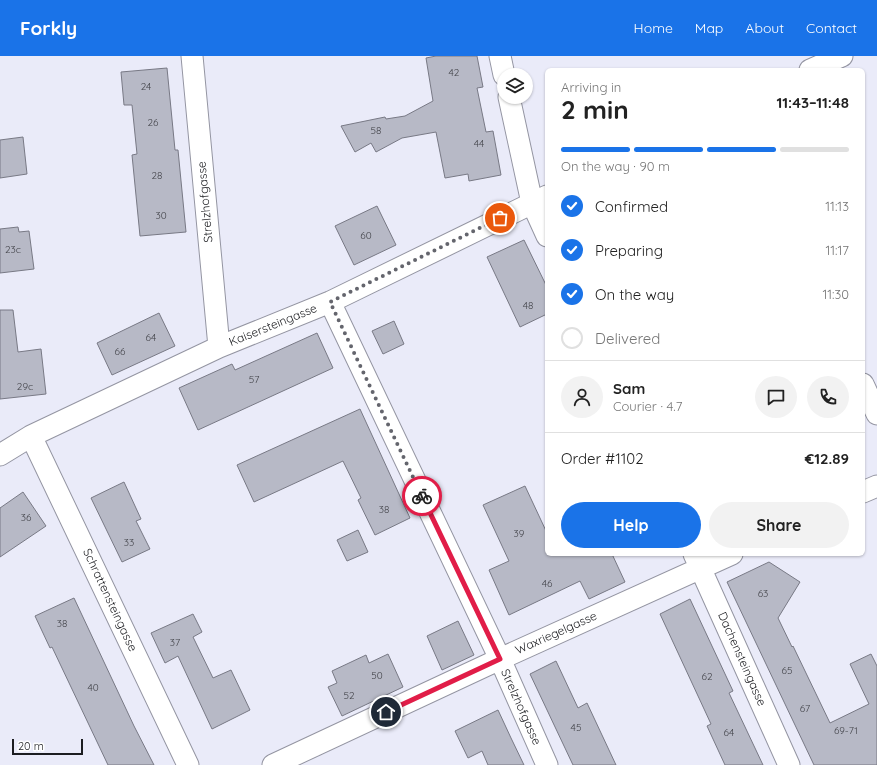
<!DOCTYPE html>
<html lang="en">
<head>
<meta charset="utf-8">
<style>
	:root { --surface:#fff; --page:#f2f2f2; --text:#222; --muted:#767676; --line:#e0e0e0; --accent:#1a73e8 }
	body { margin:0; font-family:Quicksand,sans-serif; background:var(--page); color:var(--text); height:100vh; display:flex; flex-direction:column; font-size:15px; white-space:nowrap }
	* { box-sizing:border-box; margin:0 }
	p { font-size:13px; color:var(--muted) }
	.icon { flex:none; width:22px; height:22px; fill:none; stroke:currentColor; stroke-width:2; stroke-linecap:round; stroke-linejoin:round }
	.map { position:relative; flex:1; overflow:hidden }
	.sheet { position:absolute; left:545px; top:12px; width:320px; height:488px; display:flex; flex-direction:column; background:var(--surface); border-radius:6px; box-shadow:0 1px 3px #0004 }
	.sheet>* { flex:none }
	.fabs { position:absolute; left:497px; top:12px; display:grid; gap:8px }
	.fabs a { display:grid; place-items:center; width:36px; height:36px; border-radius:50%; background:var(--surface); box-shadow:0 1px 3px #0004; font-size:20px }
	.scale { position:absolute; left:12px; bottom:10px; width:71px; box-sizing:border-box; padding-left:4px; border:2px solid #1c1d21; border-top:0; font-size:11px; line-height:14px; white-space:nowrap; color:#1c1d21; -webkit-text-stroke:3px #fff; paint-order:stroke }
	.pin { position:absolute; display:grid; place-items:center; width:34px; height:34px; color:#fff; margin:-17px; border:2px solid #fff; border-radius:50%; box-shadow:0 1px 4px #0007 }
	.courier { position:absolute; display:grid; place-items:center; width:40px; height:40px; margin:-20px; border:3px solid #e11d48; border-radius:50%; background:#fff; color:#222; box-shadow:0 1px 5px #0007 }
	.summary em { font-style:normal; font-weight:800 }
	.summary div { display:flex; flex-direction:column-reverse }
	.summary { display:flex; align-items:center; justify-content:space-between; height:68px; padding:0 16px }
	h1 { font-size:26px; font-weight:800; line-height:30px }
	.bar { display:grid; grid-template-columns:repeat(4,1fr); gap:6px 4px; align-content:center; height:48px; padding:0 16px }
	.bar i { height:5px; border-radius:3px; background:var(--line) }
	.bar .current { background:var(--accent) }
	.bar p { grid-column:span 4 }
	.line { display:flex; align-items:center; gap:10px; padding:0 16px; border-top:1px solid var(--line) }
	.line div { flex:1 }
	.round { display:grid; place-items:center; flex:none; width:42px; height:42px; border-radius:21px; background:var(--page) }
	ol { padding:0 16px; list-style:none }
	li { display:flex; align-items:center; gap:12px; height:44px }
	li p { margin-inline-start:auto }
	li .icon { padding:4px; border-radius:50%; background:var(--accent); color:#fff; stroke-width:4 }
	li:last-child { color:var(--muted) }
	li i { width:22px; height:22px; border:2px solid var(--line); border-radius:50% }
	.button { display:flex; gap:8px; margin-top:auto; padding:8px 16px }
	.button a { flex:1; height:46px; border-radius:24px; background:var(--accent); color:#fff; font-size:16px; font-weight:800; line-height:46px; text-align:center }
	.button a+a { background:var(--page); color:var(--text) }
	header { display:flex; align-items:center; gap:24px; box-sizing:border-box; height:56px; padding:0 20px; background:var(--accent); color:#fff }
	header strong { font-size:19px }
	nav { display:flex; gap:22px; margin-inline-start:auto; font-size:14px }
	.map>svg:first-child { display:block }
	.building { fill:#b7b9c6; stroke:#787985 }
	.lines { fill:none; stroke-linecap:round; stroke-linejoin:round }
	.street-casing { stroke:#9495a2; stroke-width:23 }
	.street { stroke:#fff; stroke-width:21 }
	.done { stroke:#64656d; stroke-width:4; stroke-dasharray:0 7.2 }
	.route { stroke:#e11d48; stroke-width:5 }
	.labels { text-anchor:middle; stroke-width:3.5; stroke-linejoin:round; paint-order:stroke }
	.number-label { font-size:10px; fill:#43444a }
	.street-label { font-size:12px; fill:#1c1d21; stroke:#fff }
</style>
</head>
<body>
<header>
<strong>Forkly</strong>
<nav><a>Home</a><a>Map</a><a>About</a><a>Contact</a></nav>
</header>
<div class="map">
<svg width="877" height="709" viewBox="0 0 877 709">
	<rect width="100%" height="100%" fill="#eaebf9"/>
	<path class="building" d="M436,0h41l6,31 -6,1 9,44 7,-1 8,44 -32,6 -1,-7 -23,4 -9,-46 -34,6 -26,14 -5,-9 -16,9 -14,-26 44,-9 1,2 19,-3 28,-15 -7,-43z
		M167,12l8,82h3l8,82 -46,4 -8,-81 5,-1 -5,-49h-8l-3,-33z
		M23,81l4,37 -27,4v-38z
		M377,150l19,39 -42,20 -19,-39z
		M18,171l1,5 10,-1 5,38 -34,4v-44z
		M524,184l23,47v27l-27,13 -33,-70z
		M0,254h13l5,42 23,-3 5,45 -46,5z
		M159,257l16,33 -63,29 -15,-32z
		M394,265l10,23 -21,10 -11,-23z
		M317,277l16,35 -135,62 -19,-42 53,-24 3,6z
		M360,353l50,109 -35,17 -17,-35 3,-2 -18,-37 -89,41 -17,-37z
		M124,426l17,37 -5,2 14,28 -28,13 -31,-64z
		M525,430l22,47v21h65l13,28 -36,17 -9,-18 -71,34 -20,-45 20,-9 -26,-56z
		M23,436l23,34 -46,31v-49z
		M358,474l10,22 -21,9 -10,-21z
		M769,506l31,20 -22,36 14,29 1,-1 37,77 39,-19 -19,-40 21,-10 6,12v99h-63l-87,-183z
		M74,542l60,128 20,39h-46l-56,-118 -2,1 -15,-32z
		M690,543l43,92 -4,2 34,72h-38l-18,-39 4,-2 -51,-110z
		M193,558l9,18 -9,5 20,41 18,-8 19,40 -38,19 -34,-73 -13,7 -14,-30z
		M458,565l16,34 -32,15 -15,-34z
		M388,598l15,33 -61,29 -14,-29 9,-4 -5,-12 34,-16 3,8z
		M556,605l22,47 9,-5 29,62h-43l-43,-91z
		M498,654l13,28 13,27h-36l-6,-14 -14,7 -13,-27z"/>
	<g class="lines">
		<g class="street-casing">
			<path id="street" d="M192,0l27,291
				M500,0l4,19
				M810,14l32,-14
				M509,41l23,106 15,33
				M330,246l170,357 47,106
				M863,328l14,30
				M31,380l157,329
				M0,399l31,-19 188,-89 111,-45 217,-106
				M863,436l14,-6
				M694,498l95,211
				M273,709l227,-106 232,-105"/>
		</g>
		<use href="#street" class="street"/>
	</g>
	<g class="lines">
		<path class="done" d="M422,440l-92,-194 170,-84"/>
		<path class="route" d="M386,656l114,-53 -78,-163"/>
	</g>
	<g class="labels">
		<g class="number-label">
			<text x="454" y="20">42</text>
			<text x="146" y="34">24</text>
			<text x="153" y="70">26</text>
			<text x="376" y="78">58</text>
			<text x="479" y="91">44</text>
			<text x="157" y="123">28</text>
			<text x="161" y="163">30</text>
			<text x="366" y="183">60</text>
			<text x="13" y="197">23c</text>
			<text x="528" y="253">48</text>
			<text x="151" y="285">64</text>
			<text x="120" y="299">66</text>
			<text x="254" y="327">57</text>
			<text x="25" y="334">29c</text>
			<text x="384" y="457">38</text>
			<text x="26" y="465">36</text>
			<text x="519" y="481">39</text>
			<text x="129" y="490">33</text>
			<text x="547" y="531">46</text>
			<text x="763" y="541">63</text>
			<text x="62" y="571">38</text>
			<text x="175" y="590">37</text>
			<text x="787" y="618">65</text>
			<text x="377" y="623">50</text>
			<text x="707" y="624">62</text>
			<text x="93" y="635">40</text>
			<text x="349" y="643">52</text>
			<text x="805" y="656">67</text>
			<text x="576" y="675">45</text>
			<text x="846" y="678">69-71</text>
			<text x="729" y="680">64</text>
		</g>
		<g class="street-label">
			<text transform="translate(205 146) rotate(-95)" y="4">Strelzhofgasse</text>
			<text transform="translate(273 269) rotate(-22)" y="4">Kaisersteingasse</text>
			<text transform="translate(110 544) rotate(65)" y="4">Schrattensteingasse</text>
			<text transform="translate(556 577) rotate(-24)" y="4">Waxriegelgasse</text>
			<text transform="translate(742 603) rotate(66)" y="4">Dachensteingasse</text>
			<text transform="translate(521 651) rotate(66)" y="4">Strelzhofgasse</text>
		</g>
	</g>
</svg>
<div class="fabs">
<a><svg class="icon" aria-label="layers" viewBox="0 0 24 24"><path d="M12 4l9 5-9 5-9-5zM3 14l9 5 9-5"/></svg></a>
</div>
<div class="scale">20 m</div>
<div class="pin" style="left:500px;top:162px;background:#ea580c"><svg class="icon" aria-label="bag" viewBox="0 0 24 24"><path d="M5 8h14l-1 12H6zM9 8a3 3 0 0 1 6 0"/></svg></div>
<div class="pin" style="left:386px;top:656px;background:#1f2937"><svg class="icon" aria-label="home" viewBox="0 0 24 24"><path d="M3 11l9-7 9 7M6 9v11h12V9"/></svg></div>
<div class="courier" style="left:422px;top:440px"><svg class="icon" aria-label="bike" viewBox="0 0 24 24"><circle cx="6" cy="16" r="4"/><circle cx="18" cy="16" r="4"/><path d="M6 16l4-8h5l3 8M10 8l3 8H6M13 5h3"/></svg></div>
<section class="sheet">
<div class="summary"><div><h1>2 min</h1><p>Arriving in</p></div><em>11:43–11:48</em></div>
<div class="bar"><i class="current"></i><i class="current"></i><i class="current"></i><i></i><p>On the way · 90 m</p></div>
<ol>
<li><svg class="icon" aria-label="check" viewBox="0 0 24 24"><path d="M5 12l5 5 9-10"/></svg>Confirmed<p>11:13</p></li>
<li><svg class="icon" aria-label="check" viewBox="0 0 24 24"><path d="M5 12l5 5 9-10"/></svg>Preparing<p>11:17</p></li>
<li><svg class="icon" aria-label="check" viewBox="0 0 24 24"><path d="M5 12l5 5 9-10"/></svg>On the way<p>11:30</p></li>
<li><i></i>Delivered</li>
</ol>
<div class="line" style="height:72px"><a class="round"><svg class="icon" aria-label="person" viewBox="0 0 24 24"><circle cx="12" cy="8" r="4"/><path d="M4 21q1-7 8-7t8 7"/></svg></a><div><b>Sam</b><p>Courier · 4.7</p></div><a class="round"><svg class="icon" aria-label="chat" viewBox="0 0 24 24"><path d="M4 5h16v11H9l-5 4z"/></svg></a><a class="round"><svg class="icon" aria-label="phone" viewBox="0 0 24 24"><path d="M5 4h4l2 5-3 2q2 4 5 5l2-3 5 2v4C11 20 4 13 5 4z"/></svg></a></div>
<div class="line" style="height:52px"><div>Order #1102</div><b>€12.89</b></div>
<div class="button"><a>Help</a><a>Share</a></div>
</section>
</div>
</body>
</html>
